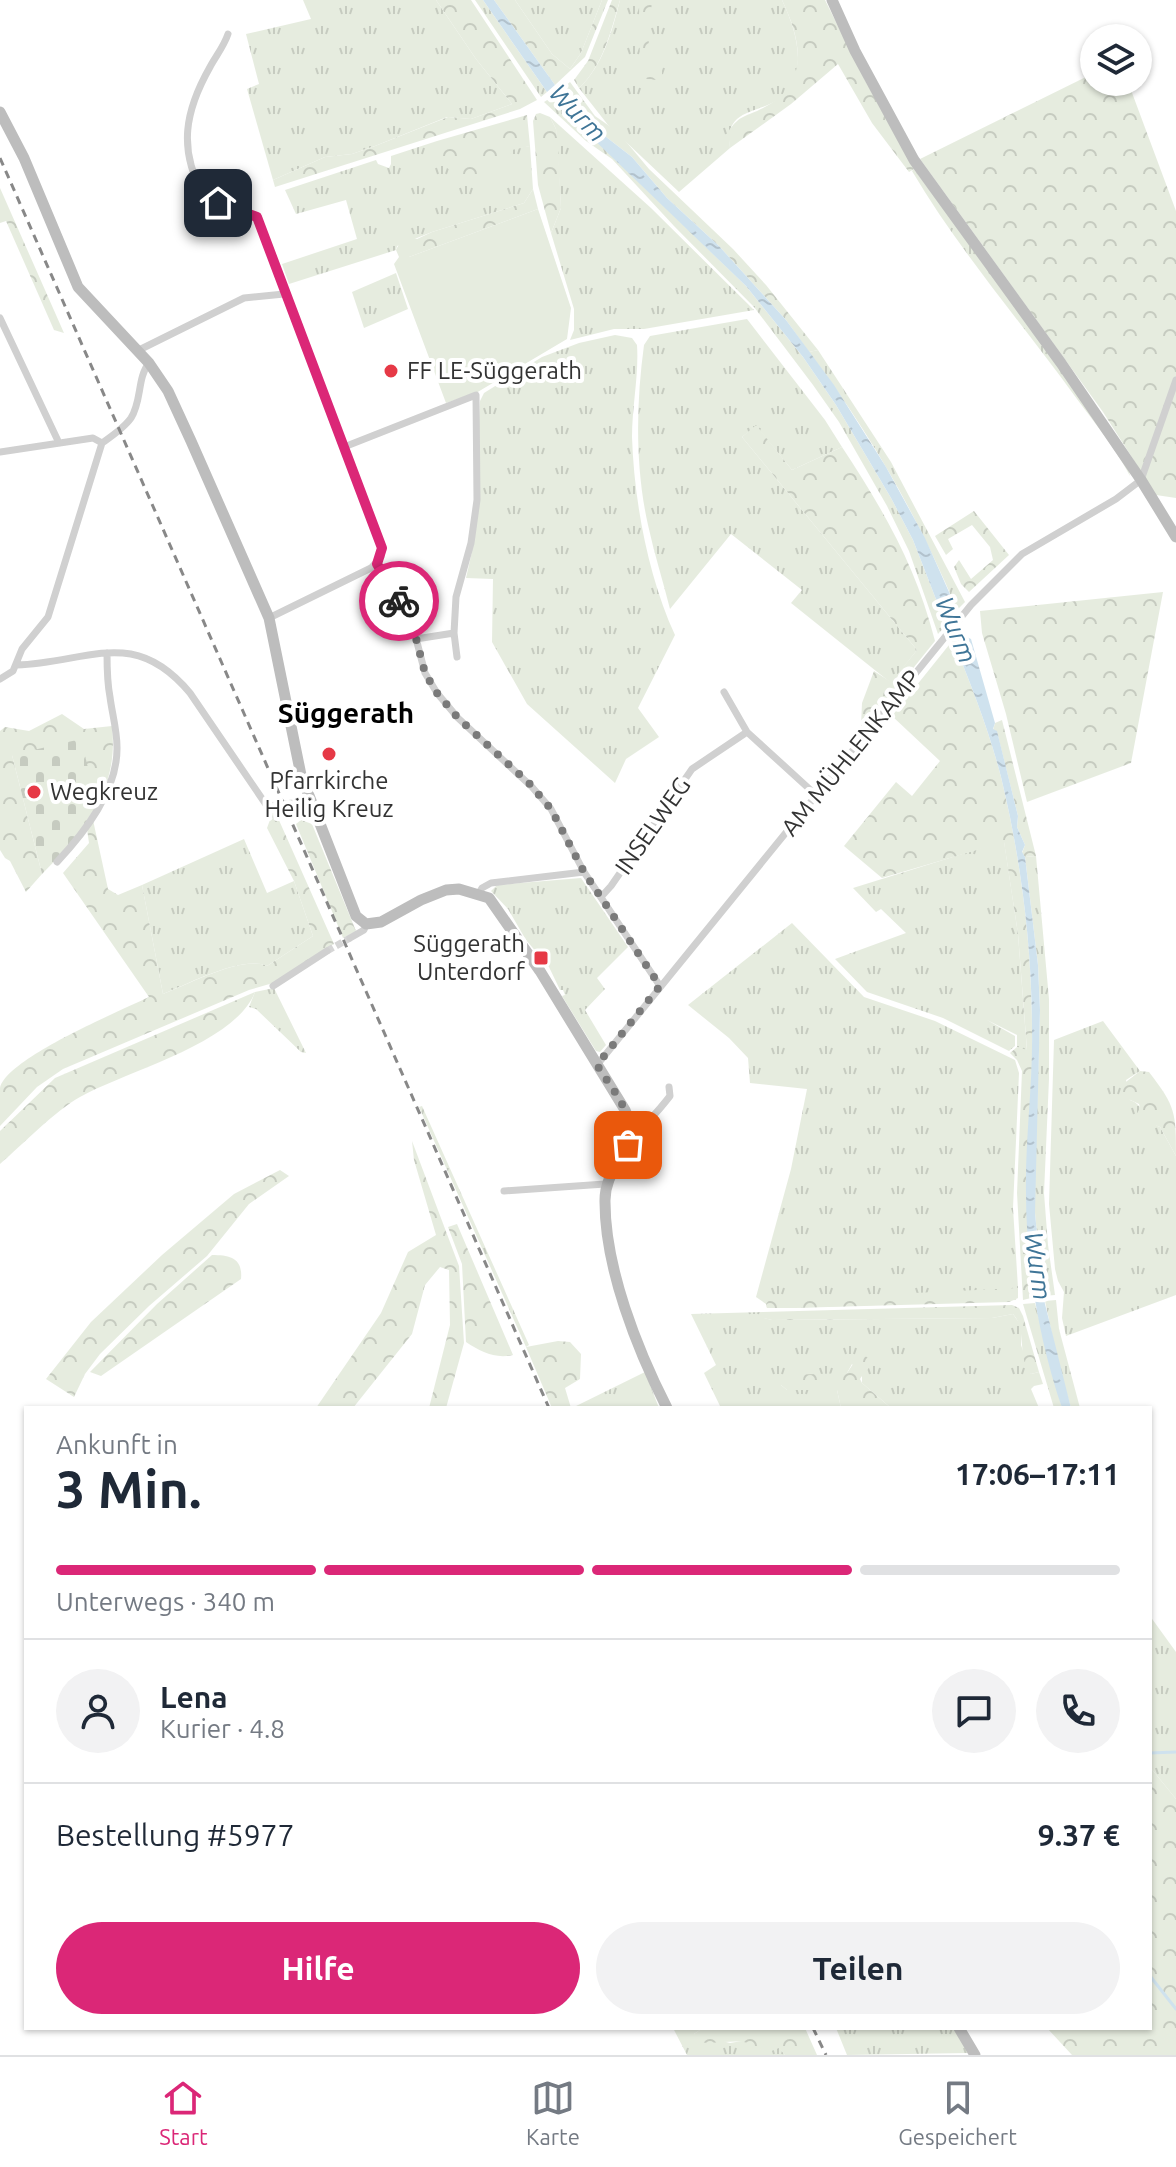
<!DOCTYPE html>
<html lang="de">
<head>
<meta charset="utf-8">
<style>
	:root { --surface:#fff; --page:#f2f2f3; --text:#1f2937; --muted:#747a83; --line:#e0e1e3; --accent:#db2777 }
	body { margin:0; font-family:Ubuntu,sans-serif; background:var(--page); color:var(--text); height:100vh; display:flex; flex-direction:column; font-size:30px; white-space:nowrap }
	* { box-sizing:border-box; margin:0 }
	p { font-size:26px; color:var(--muted) }
	.icon { flex:none; width:44px; height:44px; fill:none; stroke:currentColor; stroke-width:2; stroke-linecap:round; stroke-linejoin:round }
	.map { position:relative; flex:1; overflow:hidden }
	.drawer { position:absolute; left:24px; top:1406px; width:1128px; height:624px; display:flex; flex-direction:column; background:var(--surface); border-radius:0px; box-shadow:0 2px 6px #0004 }
	.drawer>* { flex:none }
	.fabs { position:absolute; left:1080px; top:24px; display:grid; gap:16px }
	.fabs a { display:grid; place-items:center; width:72px; height:72px; border-radius:50%; background:var(--surface); box-shadow:0 2px 6px #0004; font-size:40px }
	.pin { position:absolute; display:grid; place-items:center; width:68px; height:68px; color:#fff; margin:-34px; border-radius:16px; box-shadow:0 4px 12px #0006 }
	.courier { position:absolute; display:grid; place-items:center; width:80px; height:80px; margin:-40px; border:6px solid #db2777; border-radius:50%; background:#fff; color:#222; box-shadow:0 2px 10px #0007 }
	.overview em { font-style:normal; font-weight:600 }
	.overview div { display:flex; flex-direction:column-reverse }
	.overview { display:flex; align-items:center; justify-content:space-between; height:136px; padding:0 32px }
	h1 { font-size:52px; font-weight:600; line-height:60px }
	.bar { display:grid; grid-template-columns:repeat(4,1fr); gap:12px 8px; align-content:center; height:96px; padding:0 32px }
	.bar i { height:10px; border-radius:6px; background:var(--line) }
	.bar .active { background:var(--accent) }
	.bar p { grid-column:span 4 }
	.line { display:flex; align-items:center; gap:20px; padding:0 32px; border-top:2px solid var(--line) }
	.line div { flex:1 }
	.round { display:grid; place-items:center; flex:none; width:84px; height:84px; border-radius:42px; background:var(--page) }
	.button { display:flex; gap:16px; margin-top:auto; padding:16px 32px }
	.button a { flex:1; height:92px; border-radius:48px; background:var(--accent); color:#fff; font-size:32px; font-weight:600; line-height:92px; text-align:center }
	.button a+a { background:var(--page); color:var(--text) }
	.tabs { display:flex; justify-content:space-around; align-items:center; height:112px; border-top:2px solid var(--line); background:var(--surface); font-size:22px; color:var(--muted) }
	.tabs a { display:grid; justify-items:center; gap:4px }
	.tabs .active { color:var(--accent) }
	.map>svg:first-child { display:block }
	.grass { fill:url(#grass-tufts) }
	.forest { fill:url(#forest-crowns) }
	.cemetery { fill:url(#cemetery-stones) }
	.garden { fill:#e6ecdf }
	.water { fill:url(#water-ripples) }
	.lines { fill:none; stroke-linecap:round; stroke-linejoin:round }
	.stream { stroke:#cfe2ee; stroke-width:3 }
	.street-tunnel { stroke:#d6d6d6; stroke-width:7; stroke-dasharray:7 3.5; stroke-linecap:butt }
	.street { stroke:#d0d0d0; stroke-width:7 }
	.secondary { stroke:#bdbdbd; stroke-width:11 }
	.rail { stroke:#888; stroke-width:3; stroke-dasharray:8 6; stroke-linecap:butt }
	.done { stroke:#7a7a7a; stroke-width:8; stroke-dasharray:0 14.4 }
	.route { stroke:#db2777; stroke-width:10 }
	.poi-dot { fill:#e63946; stroke:#fff; stroke-width:3 }
	.labels { text-anchor:middle; stroke-width:8; stroke-linejoin:round; paint-order:stroke }
	.poi-label { font-size:24px; fill:#333; stroke:#fff; text-anchor:start }
	.street-label { font-size:24px; fill:#333; stroke:#fff }
	.water-label { font-size:26px; font-style:italic; fill:#3f7597; stroke:#fff }
	.quarter-label { font-size:28px; font-weight:bold; fill:#000; stroke:#fff }
</style>
</head>
<body>
<div class="map">
<svg width="1176" height="2055" viewBox="0 0 1176 2055">
	<defs>
		<pattern id="grass-tufts" width="24" height="20" patternUnits="userSpaceOnUse" patternTransform="scale(2)"><rect width="24" height="20" fill="#e6ecdf"/><path d="M3 7l-1-3M5 7V3M7 7l1-3M15 17l-1-3M17 17v-4M19 17l1-3" fill="none" stroke="#c6cbc0"/></pattern>
		<pattern id="forest-crowns" width="20" height="18" patternUnits="userSpaceOnUse" patternTransform="scale(2)"><rect width="20" height="18" fill="#e6ecdf"/><path d="M2 6a3 3 0 1 1 6 0M12 15a3 3 0 1 1 6 0" fill="none" stroke="#c6cbc0"/></pattern>
		<pattern id="cemetery-stones" width="16" height="16" patternUnits="userSpaceOnUse" patternTransform="scale(2)"><rect width="16" height="16" fill="#e6ecdf"/><path d="M2 7V4a2 2 0 0 1 4 0v3zM10 15v-3a2 2 0 0 1 4 0v3z" fill="#c6cbc0"/></pattern>
		<pattern id="water-ripples" width="26" height="14" patternUnits="userSpaceOnUse" patternTransform="scale(2)"><rect width="26" height="14" fill="#cfe2ee"/><path d="M2 4q2-2 4 0t4 0M15 11q2-2 4 0t4 0" fill="none" stroke="#b2c2cd"/></pattern>
	</defs>
	<rect width="100%" height="100%" fill="#fff"/>
	<path class="grass" d="M303,0h133l40,59 36,45 -41,15 -24,-2 -72,29 -23,8 -27,3 -52,23 -26,-91 12,-5 -13,-50 65,-15z
		M475,0h8l64,92 -6,5z
		M515,0h87l-21,53 -11,16 -18,-15z
		M620,0h162c14,29 28,74 -1,97 -12,11 -33,12 -44,22 -9,9 -8,17 -7,29l-51,44 -71,-67 -29,-37c24,-22 33,-57 41,-88z
		M552,97l194,189 57,71 33,48 55,93 22,42 33,85 -8,9 -29,-83 -22,-45 -48,-84 -26,-37 -59,-78 -80,-81 -62,-67 -26,-18 -42,-39z
		M550,117l101,91 103,102 -110,19h-30l-44,11 4,-10v-21l-23,-76 10,-25 -5,-79z
		M437,141v19l93,-14 3,43 -9,14 -92,29 -35,14 -1,4 -107,34 -7,-20 75,-25 -11,-39 -50,14 -11,-24 91,-30 2,4 11,4 2,-4v-8z
		M914,169l132,178 83,124 1,5c-15,-29 -37,-55 -56,-81 -53,-73 -116,-146 -162,-224z
		M396,273l12,36 -44,19 -12,-36z
		M747,319l78,101 17,27 -50,23 -36,-44 -14,11 175,213 -26,33 -100,-80 11,-13 -71,-56 -61,75c-7,-28 -16,-56 -22,-84 -13,-58 -12,-121 -4,-180l6,-9z
		M615,335l17,3 5,7c2,30 -5,61 -5,92 2,63 16,140 43,198l-37,73 21,29 -33,22 -11,24 -88,-79 -35,-62 1,-63 -27,-1 7,-31 7,-146 4,-8 58,-36 37,-14z
		M818,350l73,112 74,140 -8,8c-38,-92 -88,-179 -148,-258z
		M244,839l23,54 27,-12 19,55 -46,30c-24,-11 -79,18 -104,28l-21,-109z
		M1004,841l14,93 9,117 -10,-4v-12l-30,-15 28,16v10l-6,5 -66,-33 -76,-26 -32,-33 71,-26 -25,-24 -5,3 -23,-24z
		M1036,856l13,143v80l-5,114 4,52 7,50 -12,1 -8,-83v-38l5,-165 -2,-45 -13,-108z
		M581,878l47,69 -31,31 8,11 -20,21 21,35 -6,7 -4,-1 -34,-55 3,-1 -2,-5h-3l-11,-23 -23,-27 -18,-31 -17,-18 6,-6z
		M792,923l72,74 71,24 80,39 4,13 -6,135 5,80 -2,12 -224,8h-25l-1,-4 -10,-7 35,-128 16,-80 -57,-6 -2,-25 -19,-20 -41,-33z
		M274,988l32,65 -5,-1 -45,-43 -7,-2 6,-15z
		M1103,1021l37,50 -14,9 4,20c13,4 17,22 30,27l16,29v139l-110,41 -4,-18 2,-26 -6,-11 -3,-12 -6,-65 5,-164z
		M422,1106l107,239 -3,2 -107,-240z
		M1056,1300l3,29 21,79h-9l-12,-41 -14,-66z
		M1035,1303l27,105h-8l-31,-104z
		M763,1312l1,6 8,2 220,-2 21,-4 9,13 -1,18 10,29 8,-2 4,12 -9,2 -3,3 8,19h-148l-29,-25v-7l-10,-12 -5,9 -66,12 6,5h50l4,18h-125l4,-2 -16,-33 12,-8 -25,-51z
		M645,1372l14,36h-87z
		M1150,1616l26,36v147l-26,-32z
		M673,2028h30l-9,6 36,9 12,-2 11,1 8,8 18,-3 6,8h-98z
		M836,2028h118l14,25 -121,2z"/>
	<path class="forest" d="M436,0h35l66,100 -17,9 -245,78 -2,-7 52,-23 27,-3 23,-8 73,-29 23,2 41,-15 -36,-45z
		M494,0h21l37,54 18,15 11,-16 21,-53h6l-23,57 -30,28z
		M612,0h8c-9,31 -17,66 -41,88l-5,-8 14,-19z
		M639,0h13l-4,52 4,7 10,9v6l-5,6 -10,-1 -7,-7z
		M782,0h43l41,82 48,87 -5,3 -37,-49 -34,-59 -47,40 -61,44 -2,-16c12,-18 18,-15 35,-24 47,-24 39,-66 19,-108z
		M1094,73v9h34l48,129v287l-20,-3 -53,-83 -183,-253z
		M570,82l25,34 23,16 31,37 84,80 33,36 52,65 -9,2 -23,-32 -67,-74 -52,-48 -35,-41 -31,-24 -42,-42z
		M540,113l10,4 6,12 2,17 3,62 -10,25 -13,-48 -5,-64 3,-7z
		M527,115l3,31 -18,4c-2,6 -4,15 -8,19 -20,20 -49,8 -67,-9v-19z
		M0,188l64,145 -10,-3 -48,-109 -6,2z
		M533,189l5,20 -129,48h-10l-3,-7 5,-10 9,-3 7,2 15,-7 92,-29z
		M756,425l36,45 50,-23c42,64 74,119 93,194l-41,51 -33,34 1,-23 12,-32 17,11 26,-32 -175,-213z
		M974,511l35,44 -40,37 -8,-8 -7,-17 5,-7 12,19 22,-19 -3,-13 -18,-22 -24,14 5,10 -7,6 -11,-19z
		M1163,592l-32,171 -104,39 -21,-88 -24,-81 -2,-22z
		M953,640c18,45 36,90 48,137 20,82 31,169 31,253 1,90 -6,178 3,267l-12,3 -6,-107 5,-122 -5,-11 -7,-7 7,-6 10,3 -9,-116 -14,-92 -122,36 -38,-32 52,-64 16,14 28,-35 -48,-45z
		M62,714l22,15 28,-3c3,29 -1,52 -15,79l-85,-50 30,119 -16,18 -16,-31 -5,-3 -5,-8v-119l5,-4 24,4z
		M1002,720l34,136 -11,1 -3,-4 3,-8 -8,-18 1,-11 -21,-84 -4,-2 2,-7z
		M274,809l60,135 -61,39 -24,7 -186,79 -26,18 -37,39c0,-11 0,-27 0,-38 7,-30 118,-76 149,-91l-86,-124 26,-30 -2,-14 6,-9 15,69 10,6 24,-10 21,109c26,-10 80,-39 104,-28l46,-30 -19,-55 -27,-53z
		M301,820l11,4 44,107 -13,7 -47,-114z
		M255,992c-20,52 -129,79 -175,105 -25,14 -57,47 -80,67v-33l55,-53z
		M1140,1071l9,1c27,35 27,41 27,84l-16,-29 -5,-2 -6,3 -10,-3 -4,-8 5,-9 -1,-4 -15,-7 -2,-12z
		M412,1141l47,125 5,77 -18,65h-17l21,-83 -1,-55 -9,-3 -15,18 -13,49 -59,74h-37l65,-95 27,-61 28,-17 -22,-75z
		M280,1170l9,6 -40,28 -42,52 -58,50 -49,48 -15,20 -11,23 -28,-18 45,-57 71,-67 72,-61z
		M457,1224l56,131c-18,4 -32,-3 -47,-13l-4,-78 -14,-37z
		M212,1255c18,0 31,3 29,24l-140,97 -11,-4 67,-68z
		M1018,1288v10l-9,4 -217,6h-25l-1,-4 3,-4z
		M1012,1305l7,3 4,8 16,56 -8,2c-15,-18 -3,-43 -18,-60l-21,4 -220,2 -9,-2v-6z
		M558,1341l12,1 11,12 -1,25 -15,9 6,20h-19l-26,-61z
		M859,1355l8,2c8,10 -3,15 -7,22l2,4 29,25h-50l-4,-18h-50l-6,-5 2,-8 5,-2 59,-2z
		M1150,1767l26,32v256h-104l-25,-27h103z
		M703,2028h102l12,27h-32l-6,-7 -15,6c-16,-21 -41,-8 -64,-12l-6,-8z"/>
	<path class="cemetery" d="M81,739l16,66 -25,38 -30,31 -30,-119z"/>
	<path class="garden" d="M538,209l33,99 -4,31 -91,54 -30,10 -52,-139 5,-7h10z"/>
	<path class="water" d="M483,0h11l61,85 -8,7z
		M559,91l42,42 31,24 35,41 52,48 67,74 48,65 52,82 39,71 32,72 -11,15 -33,-85 -22,-42 -55,-93 -33,-48 -57,-71 -185,-178 -9,-11z
		M962,627l3,9 6,3 24,84 -2,6 4,2 21,85 -1,11 8,18 -3,7 3,5 13,108 2,45 -5,203 8,83 28,112h-9c-23,-68 -36,-143 -36,-215 -1,-54 7,-109 6,-163 0,-84 -11,-171 -31,-253 -12,-47 -30,-92 -48,-137z"/>
	<g class="lines">
		<path class="stream" d="M1150,1753l26,-1
			M1150,1976l26,33"/>
		<path class="street-tunnel" d="M327,951l23,-13"/>
		<path class="street" d="M228,34c-4,12 -12,22 -18,33 -25,44 -32,82 -7,127l54,23 125,331 -1,9 -10,11 -102,50
			M0,318l59,125
			M139,350l105,-52 40,-4
			M102,443c10,-7 22,-15 29,-25 11,-17 6,-40 18,-55
			M344,447l132,-52 1,105 -6,43 -15,54 -2,36 3,24
			M0,452l93,-14 9,5
			M377,564l35,59 13,50 12,20 21,25 74,69 19,22 33,63 76,114
			M416,639l38,-6
			M17,665c71,-2 116,-40 173,28l77,113 26,-3 16,-6
			M0,679l13,-8 9,-22 26,-32 54,-174
			M724,692l23,40 69,63
			M57,862c28,-30 61,-72 60,-115 0,-17 -5,-34 -7,-50 -3,-15 -3,-30 -3,-44
			M479,893l3,-5 9,-5 93,-11
			M601,897l10,-11 81,-117 55,-37
			M350,938l14,-8 2,-6
			M273,986l54,-35
			M597,1065l374,-460 51,-51 94,-55 25,-19 35,-100
			M631,1132c16,-7 28,-22 39,-36l-1,-9
			M504,1191l101,-7"/>
		<path class="secondary" d="M832,0l23,51 59,109 147,203 80,117 35,57
			M0,112l24,46 54,129 71,76 19,28 23,50 78,177 32,157 55,141 10,8 15,-2 40,-22 25,-10 13,-1 30,9 51,73 85,139c18,40 -21,53 -20,92 0,66 32,147 62,206
			M959,2028l16,27"/>
		<path class="rail" d="M0,158l549,1250
			M813,2028l13,27"/>
	</g>
	<g class="lines">
		<path class="done" d="M399,601l13,22 13,50 12,20 21,25 70,64 23,27 33,63 76,114 -63,79c15,25 40,50 31,80"/>
		<path class="route" d="M218,203l39,14 125,331 -5,16 22,37"/>
	</g>
	<g class="poi-dot">
		<circle cx="391" cy="371" r="8"/>
		<circle cx="329" cy="754" r="8"/>
		<circle cx="34" cy="792" r="8"/>
		<rect x="533" y="950" width="16" height="16" rx="4"/>
	</g>
	<g class="labels">
		<g class="poi-label">
			<text x="407" y="379">FF LE-Süggerath</text>
			<text x="329" y="789" text-anchor="middle">Pfarrkirche<tspan x="329" dy="28">Heilig Kreuz</tspan></text>
			<text x="50" y="800">Wegkreuz</text>
			<text x="525" y="952" text-anchor="end">Süggerath<tspan x="525" dy="28">Unterdorf</tspan></text>
		</g>
		<g class="street-label">
			<text transform="translate(851 753) rotate(-51)" y="8">AM MÜHLENKAMP</text>
			<text transform="translate(653 826) rotate(-55)" y="8">INSELWEG</text>
		</g>
		<g class="water-label">
			<text transform="translate(578 113) rotate(46)" y="9">Wurm</text>
			<text transform="translate(956 630) rotate(68)" y="9">Wurm</text>
			<text transform="translate(1038 1266) rotate(82)" y="9">Wurm</text>
		</g>
		<g class="quarter-label">
			<text x="346" y="723">Süggerath</text>
		</g>
	</g>
</svg>
<div class="fabs">
<a><svg class="icon" aria-label="layers" viewBox="0 0 24 24"><path d="M12 4l9 5-9 5-9-5zM3 14l9 5 9-5"/></svg></a>
</div>
<div class="pin" style="left:628px;top:1145px;background:#ea580c"><svg class="icon" aria-label="bag" viewBox="0 0 24 24"><path d="M5 8h14l-1 12H6zM9 8a3 3 0 0 1 6 0"/></svg></div>
<div class="pin" style="left:218px;top:203px;background:#1f2937"><svg class="icon" aria-label="home" viewBox="0 0 24 24"><path d="M3 11l9-7 9 7M6 9v11h12V9"/></svg></div>
<div class="courier" style="left:399px;top:601px"><svg class="icon" aria-label="bike" viewBox="0 0 24 24"><circle cx="6" cy="16" r="4"/><circle cx="18" cy="16" r="4"/><path d="M6 16l4-8h5l3 8M10 8l3 8H6M13 5h3"/></svg></div>
<section class="drawer">
<div class="overview"><div><h1>3 Min.</h1><p>Ankunft in</p></div><em>17:06–17:11</em></div>
<div class="bar"><i class="active"></i><i class="active"></i><i class="active"></i><i></i><p>Unterwegs · 340 m</p></div>
<div class="line" style="height:144px"><a class="round"><svg class="icon" aria-label="person" viewBox="0 0 24 24"><circle cx="12" cy="8" r="4"/><path d="M4 21q1-7 8-7t8 7"/></svg></a><div><b>Lena</b><p>Kurier · 4.8</p></div><a class="round"><svg class="icon" aria-label="chat" viewBox="0 0 24 24"><path d="M4 5h16v11H9l-5 4z"/></svg></a><a class="round"><svg class="icon" aria-label="phone" viewBox="0 0 24 24"><path d="M5 4h4l2 5-3 2q2 4 5 5l2-3 5 2v4C11 20 4 13 5 4z"/></svg></a></div>
<div class="line" style="height:104px"><div>Bestellung #5977</div><b>9.37 €</b></div>
<div class="button"><a>Hilfe</a><a>Teilen</a></div>
</section>
</div>
<nav class="tabs">
<a class="active"><svg class="icon" aria-label="home" viewBox="0 0 24 24"><path d="M3 11l9-7 9 7M6 9v11h12V9"/></svg>Start</a>
<a><svg class="icon" aria-label="map" viewBox="0 0 24 24"><path d="M3 6l6-2 6 2 6-2v14l-6 2-6-2-6 2zM9 4v14M15 6v14"/></svg>Karte</a>
<a><svg class="icon" aria-label="saved" viewBox="0 0 24 24"><path d="M7 4h10v16l-5-4-5 4z"/></svg>Gespeichert</a>
</nav>
</body>
</html>
